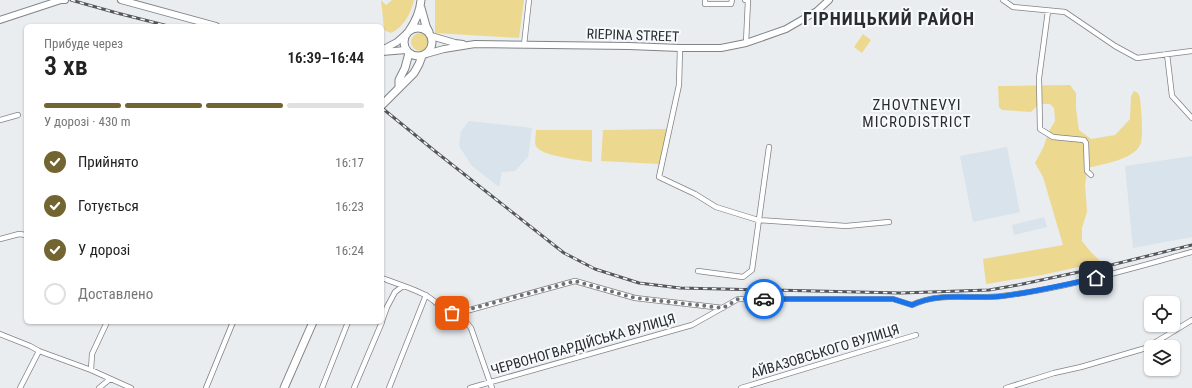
<!DOCTYPE html>
<html lang="uk">
<head>
<meta charset="utf-8">
<style>
	:root { --surface:#fff; --page:#f6f6f6; --text:#222; --muted:#767676; --line:#e0e0e0; --accent:#736532 }
	body { margin:0; font-family:"Roboto Condensed",sans-serif; background:var(--page); color:var(--text); height:100vh; display:flex; flex-direction:column; font-size:15px; white-space:nowrap }
	* { box-sizing:border-box; margin:0 }
	p { font-size:13px; color:var(--muted) }
	.icon { flex:none; width:22px; height:22px; fill:none; stroke:currentColor; stroke-width:2; stroke-linecap:round; stroke-linejoin:round }
	.map { position:relative; flex:1; overflow:hidden }
	.side { position:absolute; left:24px; top:24px; width:360px; height:300px; display:flex; flex-direction:column; background:var(--surface); border-radius:6px; box-shadow:0 1px 3px #0004 }
	.side>* { flex:none }
	.fabs { position:absolute; left:1144px; top:296px; display:grid; gap:8px }
	.fabs a { display:grid; place-items:center; width:36px; height:36px; border-radius:6px; background:var(--surface); box-shadow:0 1px 3px #0004; font-size:20px }
	.pin { position:absolute; display:grid; place-items:center; width:34px; height:34px; color:#fff; margin:-17px; border-radius:8px; box-shadow:0 2px 6px #0006 }
	.courier { position:absolute; display:grid; place-items:center; width:40px; height:40px; margin:-20px; border:3px solid #1a73e8; border-radius:50%; background:#fff; color:#222; box-shadow:0 1px 5px #0007 }
	.summary em { font-style:normal; font-weight:600 }
	.summary div { display:flex; flex-direction:column-reverse }
	.summary { display:flex; align-items:center; justify-content:space-between; height:68px; padding:0 20px }
	h1 { font-size:26px; font-weight:600; line-height:30px }
	.bar { display:grid; grid-template-columns:repeat(4,1fr); gap:6px 4px; align-content:center; height:48px; padding:0 20px }
	.bar i { height:5px; border-radius:3px; background:var(--line) }
	.bar .on { background:var(--accent) }
	.bar p { grid-column:span 4 }
	ol { padding:0 20px; list-style:none }
	li { display:flex; align-items:center; gap:12px; height:44px }
	li p { margin-inline-start:auto }
	li .icon { padding:4px; border-radius:50%; background:var(--accent); color:#fff; stroke-width:4 }
	li:last-child { color:var(--muted) }
	li i { width:22px; height:22px; border:2px solid var(--line); border-radius:50% }
	.map>svg:first-child { display:block }
	.built { fill:#d8e3eb }
	.green { fill:#edd890 }
	.lines { fill:none; stroke-linecap:round; stroke-linejoin:round }
	.minor-casing { stroke:#808487; stroke-width:6 }
	.tertiary-casing { stroke:#808487; stroke-width:8 }
	.secondary-casing { stroke:#808487; stroke-width:9 }
	.minor { stroke:#fff; stroke-width:4.5 }
	.tertiary { stroke:#fff; stroke-width:6 }
	.secondary { stroke:#fff; stroke-width:7 }
	.rail-casing { stroke:#555659; stroke-width:3 }
	.rail { stroke:#f6fafe; stroke-width:1.5; stroke-dasharray:4.5; stroke-linecap:butt }
	.done { stroke:#6e7072; stroke-width:4; stroke-dasharray:0 7.2 }
	.route { stroke:#1a73e8; stroke-width:5 }
	.labels { text-anchor:middle; stroke-width:4; stroke-linejoin:round; paint-order:stroke }
	.street-label { font-size:14px; fill:#2b2c2e; stroke:#f6fafe }
	.neighbourhood-label { font-size:15px; letter-spacing:1px; fill:#2b2c2e; stroke:#f6fafe }
	.district-label { font-size:18px; font-weight:bold; letter-spacing:1px; fill:#2b2c2e; stroke:#f6fafe }
</style>
</head>
<body>
<div class="map">
<svg width="1192" height="388" viewBox="0 0 1192 388">
	<rect width="100%" height="100%" fill="#e9edf0"/>
	<path class="built" d="M469,121l63,7 -4,29 -13,14 -13,1 -3,15 -27,-21 -13,-20 2,-15z
		M1007,147l13,65 -47,10 -13,-66z
		M1192,156v81l-59,11 -8,-82z
		M1044,217l3,10 -33,8 -2,-10z"/>
	<path class="green" d="M381,0l5,5 6,-5h22c-3,13 -10,27 -23,33l-5,-2 -2,-2z
		M435,0h89l-5,38 -84,-5z
		M411 42a9 9 0 1 1 18 0a9 9 0 1 1-18 0Z
		M863,34l8,6 -9,13 -8,-6z
		M1070,85l6,8v16l3,21 12,9 24,-4 15,-16 1,-23 3,-5 4,2 2,5c1,10 4,39 0,47 -7,15 -38,19 -52,23l-3,16 2,28 -5,16v13l8,10 11,11 -59,13 -56,9 -3,-25 80,-14 -20,-68 -8,-14 8,-15 6,-17 6,-10 -1,-13 -4,-4h-11l-8,8 -29,-2 -3,-3 -1,-21z
		M667,129l-8,35 -58,-3 2,-31z
		M536,130h56v32c-11,-2 -52,-6 -56,-16 -2,-4 0,-11 0,-16z"/>
	<g class="lines">
		<g class="minor-casing">
			<path id="minor" d="M705,0v4h26l1,-4
				M745,0h3l-2,43
				M1003,0l10,7 52,5 50,34 22,12 55,-7
				M1048,11l-9,67 1,51 13,8 31,3 2,3 1,28 4,4
				M524,45l5,-45
				M680,48l-1,37 -20,92 36,17 21,13 42,13 88,6 43,-4
				M1167,54l5,42 20,22
				M0,120l18,-5
				M0,239l19,-5 7,1
				M698,271l45,6 9,-7 17,-123
				M382,278c15,6 31,10 45,18 12,7 16,18 32,17l12,15 21,60
				M459,313l116,-32 60,17 88,10
				M382,321l5,-14 8,-15 8,-6
				M0,334l30,12 9,5 52,19 40,18
				M91,370l1,-16 15,-32
				M20,388l19,-37
				M99,388l11,-9
				M206,388l27,-66
				M322,388l26,-66
				M354,388l28,-66
				M389,388l37,-93
				M470,388l222,-63 46,-26h155l19,6c29,-14 61,-5 90,-9 65,-8 127,-27 190,-44
				M741,388l175,-53
				M1006,388l48,-15 27,-6 65,-19 46,-28"/>
		</g>
		<g class="tertiary-casing">
			<path id="tertiary" d="M121,0l95,26
				M0,20l61,-20h4
				M431,36l24,7 8,1
				M382,50l15,-8 9,-8
				M382,52l24,-2
				M426,54l18,-5 31,-5 154,2 51,2h41l25,-5 40,-14 31,-18 12,-11"/>
		</g>
		<g class="secondary-casing">
			<path id="secondary" d="M421,8l5,18 3,6
				M404 42a14 14 0 1 1 28 0a14 14 0 1 1-28 0Z
				M409,31c7,-10 11,-19 12,-31
				M399,86v-6l6,-12 4,-15
				M382,105l32,-32 5,-9 3,-8
				M284,388l29,-66"/>
		</g>
		<use href="#minor" class="minor"/>
		<use href="#tertiary" class="tertiary"/>
		<use href="#secondary" class="secondary"/>
		<g class="rail-casing">
			<path id="rail" d="M71,0l46,13 51,13
				M382,108l54,44 128,101 31,16 44,14 41,5 221,5 88,-3 29,-5 89,-19 85,-21"/>
		</g>
		<use href="#rail" class="rail"/>
	</g>
	<g class="lines">
		<path class="done" d="M452,313l7,-1 116,-31 60,17 88,10 15,-9h26"/>
		<path class="route" d="M764,299h129l19,6c29,-14 61,-5 91,-9 31,-4 62,-11 93,-18"/>
	</g>
	<g class="labels">
		<g class="street-label">
			<text transform="translate(633 35) rotate(2)" y="5">RIEPINA STREET</text>
			<text transform="translate(583 344) rotate(-16)" y="5">ЧЕРВОНОГВАРДІЙСЬКА ВУЛИЦЯ</text>
			<text transform="translate(825 351) rotate(-17)" y="5">АЙВАЗОВСЬКОГО ВУЛИЦЯ</text>
		</g>
		<g class="neighbourhood-label">
			<text x="917" y="110">ZHOVTNEVYI<tspan x="917" dy="17">MICRODISTRICT</tspan></text>
		</g>
		<g class="district-label">
			<text x="889" y="25">ГІРНИЦЬКИЙ РАЙОН</text>
		</g>
	</g>
</svg>
<div class="fabs">
<a><svg class="icon" aria-label="locate" viewBox="0 0 24 24"><circle cx="12" cy="12" r="6"/><path d="M12 2v4M12 18v4M2 12h4M18 12h4"/></svg></a>
<a><svg class="icon" aria-label="layers" viewBox="0 0 24 24"><path d="M12 4l9 5-9 5-9-5zM3 14l9 5 9-5"/></svg></a>
</div>
<div class="pin" style="left:452px;top:313px;background:#ea580c"><svg class="icon" aria-label="bag" viewBox="0 0 24 24"><path d="M5 8h14l-1 12H6zM9 8a3 3 0 0 1 6 0"/></svg></div>
<div class="pin" style="left:1096px;top:278px;background:#1f2937"><svg class="icon" aria-label="home" viewBox="0 0 24 24"><path d="M3 11l9-7 9 7M6 9v11h12V9"/></svg></div>
<div class="courier" style="left:764px;top:299px"><svg class="icon" aria-label="car" viewBox="0 0 24 24"><path d="M5 17H2v-5l4-1 3-4h7l3 4 3 1v5h-3M9 17h6M6 11h13"/><circle cx="7" cy="17" r="2"/><circle cx="17" cy="17" r="2"/></svg></div>
<section class="side">
<div class="summary"><div><h1>3 хв</h1><p>Прибуде через</p></div><em>16:39–16:44</em></div>
<div class="bar"><i class="on"></i><i class="on"></i><i class="on"></i><i></i><p>У дорозі · 430 m</p></div>
<ol>
<li><svg class="icon" aria-label="check" viewBox="0 0 24 24"><path d="M5 12l5 5 9-10"/></svg>Прийнято<p>16:17</p></li>
<li><svg class="icon" aria-label="check" viewBox="0 0 24 24"><path d="M5 12l5 5 9-10"/></svg>Готується<p>16:23</p></li>
<li><svg class="icon" aria-label="check" viewBox="0 0 24 24"><path d="M5 12l5 5 9-10"/></svg>У дорозі<p>16:24</p></li>
<li><i></i>Доставлено</li>
</ol>
</section>
</div>
</body>
</html>
